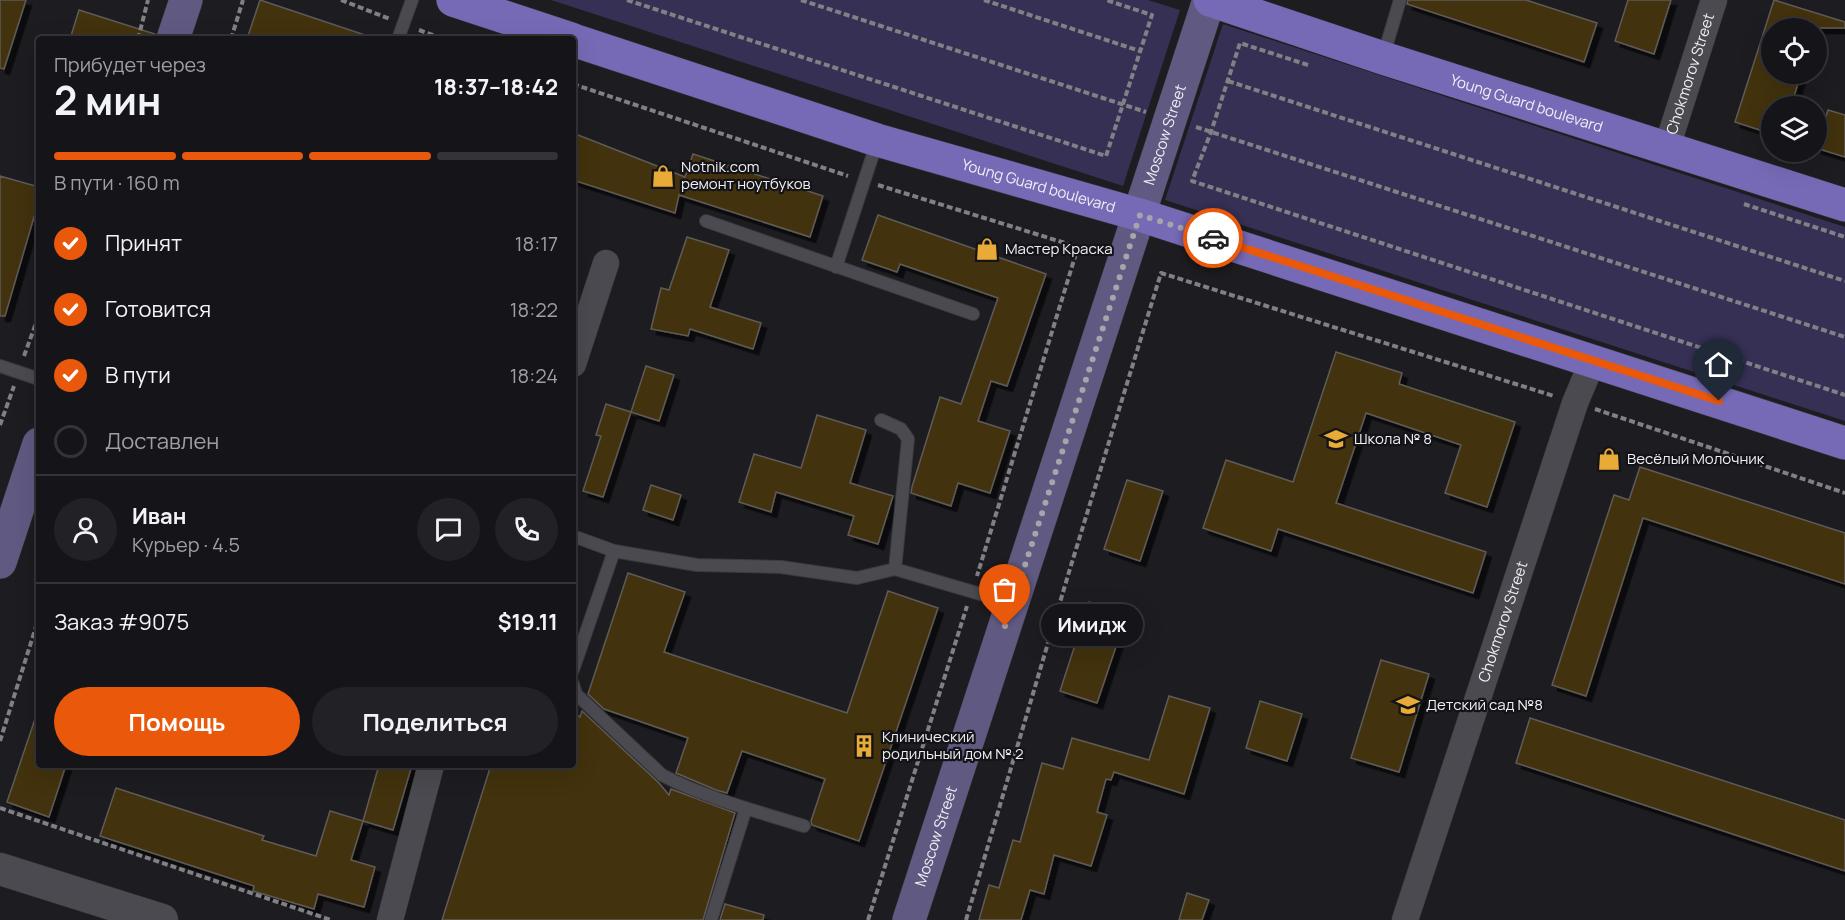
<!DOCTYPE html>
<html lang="ru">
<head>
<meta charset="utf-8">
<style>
	:root { --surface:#151519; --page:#222226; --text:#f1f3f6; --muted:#9d9fa2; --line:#343438; --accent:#ea580c }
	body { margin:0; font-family:Manrope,sans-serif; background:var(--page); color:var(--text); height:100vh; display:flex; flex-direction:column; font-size:22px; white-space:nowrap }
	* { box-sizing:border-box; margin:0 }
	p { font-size:20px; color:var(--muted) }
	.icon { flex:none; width:33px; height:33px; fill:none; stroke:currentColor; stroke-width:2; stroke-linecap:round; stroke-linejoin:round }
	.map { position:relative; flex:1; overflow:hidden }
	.panel { position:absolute; left:36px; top:36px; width:540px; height:732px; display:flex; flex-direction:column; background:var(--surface); border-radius:6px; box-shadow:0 6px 24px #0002,0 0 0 2px var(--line) }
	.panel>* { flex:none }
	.tools { position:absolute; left:1761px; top:18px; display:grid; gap:12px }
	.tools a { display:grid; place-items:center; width:66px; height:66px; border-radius:50%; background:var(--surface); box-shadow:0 6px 24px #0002,0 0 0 2px var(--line); font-size:30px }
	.pin { position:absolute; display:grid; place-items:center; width:51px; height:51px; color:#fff; margin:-62px -26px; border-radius:50% 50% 50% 0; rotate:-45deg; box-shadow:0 0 6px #0007 }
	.pin .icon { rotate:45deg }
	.courier { position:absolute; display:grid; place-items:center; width:60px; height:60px; margin:-30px; border:4px solid #ea580c; border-radius:50%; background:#fff; color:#222; box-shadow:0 2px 8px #0007 }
	.bubble { position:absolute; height:42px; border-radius:21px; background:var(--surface); box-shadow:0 6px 24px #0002,0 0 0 2px var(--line); font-size:20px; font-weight:700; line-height:42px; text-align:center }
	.headline em { font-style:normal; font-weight:700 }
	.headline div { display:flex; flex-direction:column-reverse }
	.headline { display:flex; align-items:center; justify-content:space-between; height:102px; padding:0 18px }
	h1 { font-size:39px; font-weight:700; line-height:45px }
	.bar { display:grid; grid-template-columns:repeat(4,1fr); gap:9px 6px; align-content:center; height:72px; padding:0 18px }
	.bar i { height:8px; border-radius:4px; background:var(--line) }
	.bar .current { background:var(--accent) }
	.bar p { grid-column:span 4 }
	.line { display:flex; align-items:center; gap:15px; padding:0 18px; border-top:2px solid var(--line) }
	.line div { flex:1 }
	.round { display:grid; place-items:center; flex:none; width:63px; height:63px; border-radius:32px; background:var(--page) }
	ol { padding:0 18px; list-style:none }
	li { display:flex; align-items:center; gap:18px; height:66px }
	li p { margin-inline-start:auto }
	li .icon { padding:6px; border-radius:50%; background:var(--accent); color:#fff; stroke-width:4 }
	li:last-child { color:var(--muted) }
	li i { width:33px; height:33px; border:3px solid var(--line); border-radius:50% }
	.primary-button { display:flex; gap:12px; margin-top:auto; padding:12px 18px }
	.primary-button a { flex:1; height:69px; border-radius:36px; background:var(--accent); color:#fff; font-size:24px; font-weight:700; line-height:69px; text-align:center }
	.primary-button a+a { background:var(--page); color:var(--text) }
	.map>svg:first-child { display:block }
	.green { fill:#353054 }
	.building { fill:#433111; stroke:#5f5b56; stroke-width:1.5; filter:url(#shadow) }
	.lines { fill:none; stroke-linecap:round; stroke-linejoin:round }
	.service-casing { stroke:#3a3a3d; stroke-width:14 }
	.minor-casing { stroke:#3a3a3d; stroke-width:27 }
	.tertiary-casing { stroke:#3a3a3d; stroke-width:33 }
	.secondary-casing { stroke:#3a3a3d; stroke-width:34 }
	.primary-casing { stroke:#3a3a3d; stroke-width:34 }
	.path { stroke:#818085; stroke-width:4; stroke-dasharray:6 3; stroke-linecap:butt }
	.service { stroke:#4a4a50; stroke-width:12 }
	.minor { stroke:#4a4a50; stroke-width:26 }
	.tertiary { stroke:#4a4a50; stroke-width:32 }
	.secondary { stroke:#605a83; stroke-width:33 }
	.primary { stroke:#766ab6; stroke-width:33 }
	.done { stroke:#a6a5aa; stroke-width:6; stroke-dasharray:0 10.8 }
	.route { stroke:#ea580c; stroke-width:8 }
	.labels { text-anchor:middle; stroke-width:4.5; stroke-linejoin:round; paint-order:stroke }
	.street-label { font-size:15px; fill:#f0eff3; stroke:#131318 }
	.poi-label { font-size:15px; fill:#f0eff3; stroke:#131318; text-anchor:start }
</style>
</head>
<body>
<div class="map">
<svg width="1845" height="920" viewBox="0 0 1845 920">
	<defs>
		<filter id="shadow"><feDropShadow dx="5.5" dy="5.5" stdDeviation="0" flood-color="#0009"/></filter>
	</defs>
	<rect width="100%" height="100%" fill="#1c1c21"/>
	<path class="green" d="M551,0h597l32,10 -57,176z
		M1223,24l622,203v194l-680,-221z"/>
	<path class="building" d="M0,0h26l-22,69 -4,-1z
		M260,0l108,36v3h-121z
		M1408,0h118l71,23 -13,39 -177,-58z
		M1628,0h43l-17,54 -39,-13z
		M1774,0l71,22v6h-73v46h29l-10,32h-19v28l-37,-12z
		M79,10l76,24v5h-85z
		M1828,110l17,5v42l-29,-9z
		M573,133l112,44 8,-23 130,42 -13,41 -131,-42 -4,18 -102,-33z
		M0,176l39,11v13l-34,116h-5z
		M878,215l168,59 -39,112 -16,-5 -13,40 32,10 -20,62 -32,-10 -7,23 -40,-13 1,-6 28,-90 21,7 37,-106 -98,-34 -3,8 -35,-12z
		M687,237l42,13 -19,57 51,16 -8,26 -63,-20 -2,7 -37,-7 10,-41 8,2z
		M1336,352l66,21 -3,11 116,38 -28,85 -42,-14 16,-48 -95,-32 -30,90 150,49 -13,41 -195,-64 -7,22 -68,-23 23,-68 67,22z
		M646,366l28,9 -15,46 -28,-9z
		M606,404l25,8 -28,85 -20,-6 18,-55 -5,-1z
		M817,415l49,15 -16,53 43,13 -15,48 -30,-9 6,-19 -78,-24 -5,20 -32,-10 15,-48 47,14z
		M1640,467l205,66v51l-202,-66 -57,178 -34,-11 62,-190 15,5z
		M1127,480l36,11 -23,70 -36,-12z
		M651,485l30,10 -8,25 -30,-10z
		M628,573l57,19 -21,60 183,61 41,-122 50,17 -79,233 -47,-16 -1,-4 14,-42 -83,-28 -15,42 -11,-3 -40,-17 12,-35 -84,-29 -16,-15z
		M1089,602l38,12 -30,89 -37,-12z
		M1381,660l48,14 -30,98 -48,-14z
		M1169,696l41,12 -26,86 -70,-22 -3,8 -5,-1 -9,33 10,3 -16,51 -37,-11 -10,39 -14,-4 -9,30h-42l10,-35 10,3 14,-48 7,2 22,-79 21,6 9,-31 77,22z
		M1260,701l42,13 -15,47 -41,-13z
		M582,711l77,72 10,12 2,-6 64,24 -32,107h-261l49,-155h82v-52l7,4z
		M36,716h3v49h27l-17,52 -42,-15z
		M1530,718l315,102v51l-329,-108z
		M379,765h33l-19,65 -30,-9z
		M116,788l148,48 -2,4 54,16 14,-45 33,10 -12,39 24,7 -11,40 -46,-13 -4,15 -61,-18 1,-5 -154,-50z
		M1187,893l22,7 -7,20h-23z
		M725,904l39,11 -1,5h-43z"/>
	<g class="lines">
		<g class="service-casing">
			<path id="service" d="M398,39l14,-39
				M1383,57l17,-57
				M706,221l267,93
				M836,267l41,-125
				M0,366l39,13
				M881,420l20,9 7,10 -13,130
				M573,536l41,15 83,14 84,2 76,11 38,-9 116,34
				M573,670l41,-119
				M573,684l3,10 86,81c44,23 94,36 142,51
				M711,920l35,-112"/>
		</g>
		<g class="minor-casing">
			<g id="minor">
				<path id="s1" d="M1666,150l48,-150"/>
				<path d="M573,364l33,-101"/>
				<path d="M390,920l41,-155"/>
				<path id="s2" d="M1405,920l170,-517 18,-43"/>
			</g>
		</g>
		<g class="tertiary-casing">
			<path id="tertiary" d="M0,869l162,51"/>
		</g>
		<g class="secondary-casing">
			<g id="secondary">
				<path d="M173,39l13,-39"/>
				<path d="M0,562l39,-118"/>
				<path id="s3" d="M909,920l300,-920"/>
			</g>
		</g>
		<g class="primary-casing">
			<g id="primary">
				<path d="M453,0l118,39"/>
				<path id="s4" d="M1210,0l173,58 462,147"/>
				<path id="s5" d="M573,40l304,100 263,75 705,228"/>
			</g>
		</g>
		<path class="path" d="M341,0l49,19
			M627,0l479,156 46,-141 -46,-15
			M801,0l345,112
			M984,0l156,51
			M419,30l25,9
			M138,39l10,-39
			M231,39l12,-39
			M1308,65l-68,-22 -29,89 -19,49 653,214
			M1228,81l617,200
			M573,84l275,92
			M1196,127l649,210
			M878,185l200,62 -101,329
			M1744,204l101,33
			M24,356l15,-41
			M1595,409l250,84
			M0,425l14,-39
			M0,741l39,-124
			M0,808l331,112
			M868,920l99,-314
			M966,920l103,-348 92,-299 393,123"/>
		<use href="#service" class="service"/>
		<use href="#minor" class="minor"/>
		<use href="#tertiary" class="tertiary"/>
		<use href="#secondary" class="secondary"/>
		<use href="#primary" class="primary"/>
	</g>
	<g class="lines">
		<path class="done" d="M1005,626l135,-411 73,23"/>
		<path class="route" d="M1213,238l506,163"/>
	</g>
	<defs>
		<g id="shop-bare" transform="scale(1.8)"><path d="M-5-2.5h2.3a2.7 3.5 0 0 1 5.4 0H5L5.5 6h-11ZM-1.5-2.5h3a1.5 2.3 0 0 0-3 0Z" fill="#e8ab37" stroke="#131318" stroke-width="2.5" paint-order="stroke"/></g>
		<g id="school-bare" transform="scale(1.8)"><path d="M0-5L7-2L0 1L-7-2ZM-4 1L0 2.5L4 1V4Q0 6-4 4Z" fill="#e8ab37" stroke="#131318" stroke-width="2.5" paint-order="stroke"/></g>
		<g id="building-bare" transform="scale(1.8)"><path d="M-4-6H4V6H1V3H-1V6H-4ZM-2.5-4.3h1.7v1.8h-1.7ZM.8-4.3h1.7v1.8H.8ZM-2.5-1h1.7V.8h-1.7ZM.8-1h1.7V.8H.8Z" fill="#e8ab37" stroke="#131318" stroke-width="2.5" paint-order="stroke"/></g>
	</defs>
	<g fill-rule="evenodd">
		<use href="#shop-bare" x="663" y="176"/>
		<use href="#shop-bare" x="987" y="249"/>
		<use href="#school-bare" x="1336" y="439"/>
		<use href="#shop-bare" x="1609" y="459"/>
		<use href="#school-bare" x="1408" y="705"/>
		<use href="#building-bare" x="864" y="746"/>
	</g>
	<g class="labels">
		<g class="street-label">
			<text dy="5" stroke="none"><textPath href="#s1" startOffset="80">Chokmorov Street</textPath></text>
			<text dy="5" stroke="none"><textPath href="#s4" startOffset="333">Young Guard boulevard</textPath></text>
			<text dy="5" stroke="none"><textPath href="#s3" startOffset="826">Moscow Street</textPath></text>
			<text dy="5" stroke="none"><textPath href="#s5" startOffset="488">Young Guard boulevard</textPath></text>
			<text dy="5" stroke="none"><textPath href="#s2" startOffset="314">Chokmorov Street</textPath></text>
			<text dy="5" stroke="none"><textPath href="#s3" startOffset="88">Moscow Street</textPath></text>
		</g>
		<g class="poi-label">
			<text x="681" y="172">Notnik.com<tspan x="681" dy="17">ремонт ноутбуков</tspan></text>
			<text x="1005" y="254">Мастер Краска</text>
			<text x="1354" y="444">Школа № 8</text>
			<text x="1627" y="464">Весёлый Молочник</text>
			<text x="1426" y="710">Детский сад №8</text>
			<text x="882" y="742">Клинический<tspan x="882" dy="17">родильный дом № 2</tspan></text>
		</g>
	</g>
</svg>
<div class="tools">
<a><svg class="icon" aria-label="locate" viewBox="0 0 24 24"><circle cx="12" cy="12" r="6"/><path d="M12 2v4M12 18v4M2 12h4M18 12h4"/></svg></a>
<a><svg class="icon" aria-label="layers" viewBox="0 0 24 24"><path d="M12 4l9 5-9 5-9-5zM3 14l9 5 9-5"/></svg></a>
</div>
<div class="pin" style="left:1005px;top:626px;background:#ea580c"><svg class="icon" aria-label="bag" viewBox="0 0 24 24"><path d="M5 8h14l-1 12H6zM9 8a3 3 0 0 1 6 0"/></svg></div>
<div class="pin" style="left:1719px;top:401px;background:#1f2937"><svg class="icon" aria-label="home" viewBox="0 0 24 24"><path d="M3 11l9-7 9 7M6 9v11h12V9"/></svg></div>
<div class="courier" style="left:1213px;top:238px"><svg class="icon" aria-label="car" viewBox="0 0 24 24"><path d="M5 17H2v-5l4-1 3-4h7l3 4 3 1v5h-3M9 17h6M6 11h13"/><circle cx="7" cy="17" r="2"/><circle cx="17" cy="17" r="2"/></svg></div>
<div class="bubble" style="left:1041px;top:604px;width:102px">Имидж</div>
<section class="panel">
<div class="headline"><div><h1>2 мин</h1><p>Прибудет через</p></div><em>18:37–18:42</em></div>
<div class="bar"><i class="current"></i><i class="current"></i><i class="current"></i><i></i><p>В пути · 160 m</p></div>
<ol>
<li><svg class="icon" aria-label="check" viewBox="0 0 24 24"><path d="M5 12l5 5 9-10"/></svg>Принят<p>18:17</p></li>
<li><svg class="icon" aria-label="check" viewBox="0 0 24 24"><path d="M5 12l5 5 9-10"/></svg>Готовится<p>18:22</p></li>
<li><svg class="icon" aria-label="check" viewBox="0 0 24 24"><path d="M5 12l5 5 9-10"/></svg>В пути<p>18:24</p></li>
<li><i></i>Доставлен</li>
</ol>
<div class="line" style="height:108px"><a class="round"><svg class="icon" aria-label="person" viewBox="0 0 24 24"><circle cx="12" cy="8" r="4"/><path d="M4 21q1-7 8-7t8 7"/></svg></a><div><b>Иван</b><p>Курьер · 4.5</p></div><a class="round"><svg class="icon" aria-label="chat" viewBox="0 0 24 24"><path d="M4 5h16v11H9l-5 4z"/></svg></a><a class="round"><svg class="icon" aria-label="phone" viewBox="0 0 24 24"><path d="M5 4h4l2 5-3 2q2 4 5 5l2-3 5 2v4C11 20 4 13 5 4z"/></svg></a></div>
<div class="line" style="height:78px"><div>Заказ #9075</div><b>$19.11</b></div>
<div class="primary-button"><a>Помощь</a><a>Поделиться</a></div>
</section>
</div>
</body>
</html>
